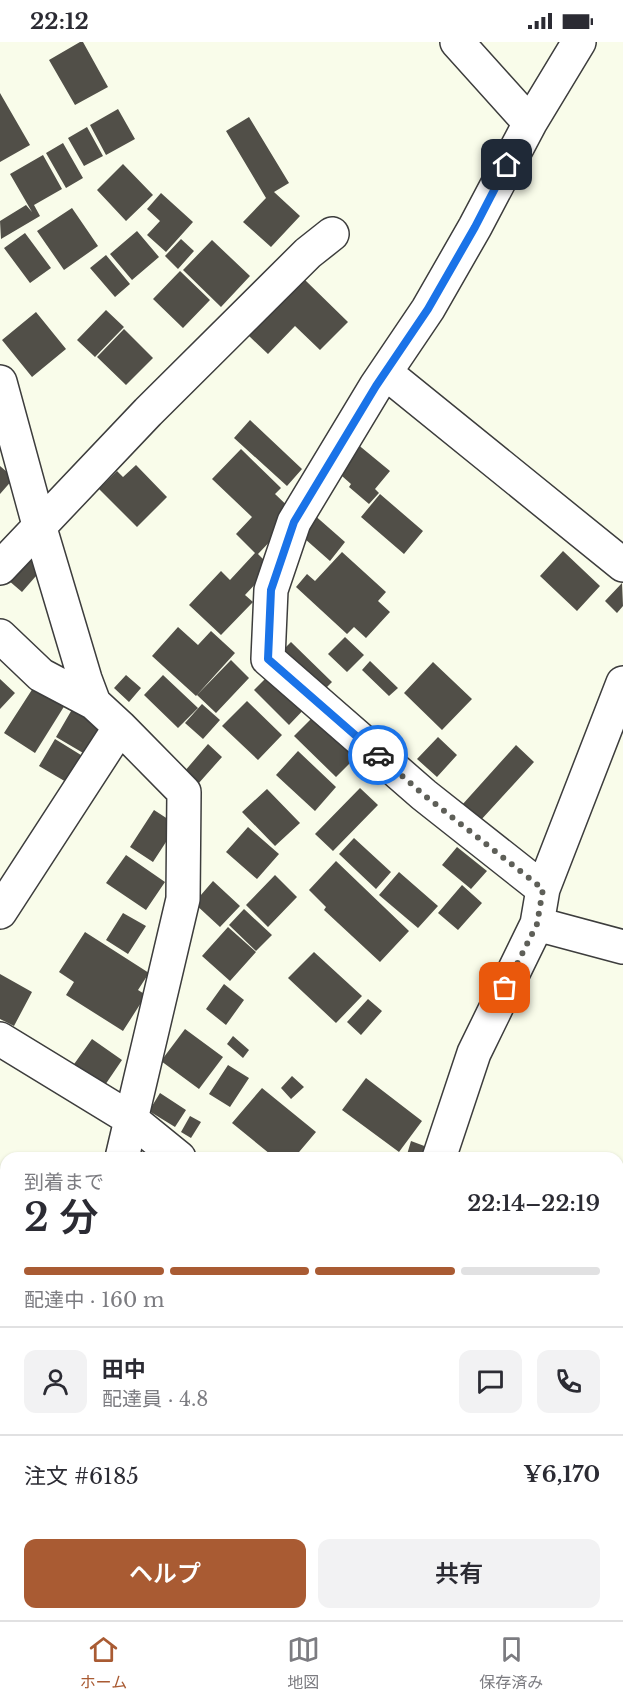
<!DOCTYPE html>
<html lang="ja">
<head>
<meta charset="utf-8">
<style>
	:root { --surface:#fff; --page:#f2f2f3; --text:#2b2b33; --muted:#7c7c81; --line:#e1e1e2; --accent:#a95b33 }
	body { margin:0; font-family:"Libre Baskerville","Noto Sans JP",serif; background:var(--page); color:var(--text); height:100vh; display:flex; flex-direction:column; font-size:22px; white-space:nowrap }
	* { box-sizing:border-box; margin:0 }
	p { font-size:20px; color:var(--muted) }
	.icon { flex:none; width:33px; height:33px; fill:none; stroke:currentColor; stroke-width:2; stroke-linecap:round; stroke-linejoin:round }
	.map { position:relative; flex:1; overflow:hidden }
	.drawer { position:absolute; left:0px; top:1110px; width:624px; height:468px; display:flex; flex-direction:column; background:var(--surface); border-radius:18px 18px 0 0; box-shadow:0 2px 4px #0004 }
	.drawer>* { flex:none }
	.pin { position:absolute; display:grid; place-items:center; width:51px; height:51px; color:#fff; margin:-26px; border-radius:12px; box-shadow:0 3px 9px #0006 }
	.courier { position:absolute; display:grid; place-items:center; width:60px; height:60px; margin:-30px; border:4px solid #1a73e8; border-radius:50%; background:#fff; color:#222; box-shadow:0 2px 8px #0007 }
	.headline em { font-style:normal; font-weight:600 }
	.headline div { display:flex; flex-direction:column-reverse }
	.headline { display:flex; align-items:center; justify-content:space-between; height:102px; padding:0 24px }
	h1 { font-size:39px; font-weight:600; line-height:45px }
	.bar { display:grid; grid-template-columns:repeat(4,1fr); gap:9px 6px; align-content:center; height:72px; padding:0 24px }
	.bar i { height:8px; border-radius:4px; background:var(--line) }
	.bar .current { background:var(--accent) }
	.bar p { grid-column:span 4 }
	.line { display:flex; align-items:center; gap:15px; padding:0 24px; border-top:2px solid var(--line) }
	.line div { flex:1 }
	.round { display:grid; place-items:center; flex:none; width:63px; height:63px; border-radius:12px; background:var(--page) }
	.cta { display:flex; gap:12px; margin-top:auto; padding:12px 24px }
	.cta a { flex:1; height:69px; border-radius:12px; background:var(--accent); color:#fff; font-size:24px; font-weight:600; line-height:69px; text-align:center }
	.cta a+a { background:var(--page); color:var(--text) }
	.status { display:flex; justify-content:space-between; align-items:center; height:42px; padding:0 30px; background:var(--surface); direction:ltr }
	.status svg { height:16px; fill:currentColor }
	.tabs { display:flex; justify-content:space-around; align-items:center; height:84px; border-top:2px solid var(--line); background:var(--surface); font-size:16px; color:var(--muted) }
	.tabs a { display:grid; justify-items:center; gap:3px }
	.tabs .current { color:var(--accent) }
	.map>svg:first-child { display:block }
	.building { fill:#514f48 }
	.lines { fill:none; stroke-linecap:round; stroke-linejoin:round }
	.minor-casing { stroke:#3d3d3d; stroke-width:36 }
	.minor { stroke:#fff; stroke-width:33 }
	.done { stroke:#5e5f58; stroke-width:6; stroke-dasharray:0 10.8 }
	.route { stroke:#1a73e8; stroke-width:8 }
</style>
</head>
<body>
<div class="status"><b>22:12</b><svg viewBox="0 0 49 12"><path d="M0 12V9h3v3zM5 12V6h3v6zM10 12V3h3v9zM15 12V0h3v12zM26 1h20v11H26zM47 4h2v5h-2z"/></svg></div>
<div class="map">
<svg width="623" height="1578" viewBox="0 0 623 1578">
	<rect width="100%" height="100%" fill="#f9fcea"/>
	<path class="building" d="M80,0h3l25,45 -33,18 -26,-45z
		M0,51l30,52 -30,17z
		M118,67l17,30 -29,16 -16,-30z
		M249,75l40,66 -15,9 26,24 -29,31 -28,-25 23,-24 -40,-67z
		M87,85l16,29 -19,10 -16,-28z
		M63,101l20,35 -17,10 -20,-35z
		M43,113l19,34 -28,16 6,11 -39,23 -1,-18 26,-16 6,7 -22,-38z
		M123,122l30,31 -27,26 -29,-31z
		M161,151l32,29 -27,30 -19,-17 13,-14 -13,-12z
		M72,166l26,38 -34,24 -27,-39z
		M137,189l22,26 -27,23 -22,-26z
		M25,191l26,35 -21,15 -26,-35z
		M181,197l13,12 -16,18 -13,-13z
		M212,198l38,36 -29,31 -38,-37z
		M106,213l24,29 -15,13 -25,-29z
		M180,229l30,29 -27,28 -30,-29z
		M305,238l43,42 -28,28 -25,-24 -27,28 -19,-18z
		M106,268l18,17 -29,30 -18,-17z
		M36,270l30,37 -34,28 -30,-37z
		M124,287l29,29 -27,27 -29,-28z
		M250,378l52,49 -15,17 -53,-48z
		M356,401l34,28 -15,18 4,4 -10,11 -20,-17 2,-3 -17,-15z
		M241,407l40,39 -6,6 21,20 -38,40 13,13 -26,28 8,7 -32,33 -32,-30 32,-34 9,9 25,-27 -19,-19 16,-17 -40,-38z
		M136,423l31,32 -30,30 -38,-38 18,-18 6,6z
		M0,424l14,12 -14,16z
		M380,452l43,37 -19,23 -43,-37z
		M312,471l33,29 -15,19 -34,-30z
		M563,509l37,35 -23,25 -37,-35z
		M342,510l44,40 -8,9 12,11 -24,26 -12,-11 -7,7 -51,-47 11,-13 8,7z
		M28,514l15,12 -21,24 -14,-12z
		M622,541l1,23 -6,7 -12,-12z
		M178,585l20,18 13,-14 24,22 -39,43 -44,-40z
		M345,595l19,18 -17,17 -19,-18z
		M291,600l41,40 -16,16 -41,-40z
		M231,618l18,18 -33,35 -19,-18z
		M370,619l28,27 -9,8 -27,-26z
		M433,620l39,37 -30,31 -38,-37z
		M274,628l35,34 -20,21 -35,-35z
		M126,633l15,13 -12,14 -15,-14z
		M163,633l35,33 -20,20 -34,-33z
		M0,637l15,14 -15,16z
		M35,643l30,20 -30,48 -31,-20z
		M247,659l35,34 -24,25 -36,-34z
		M202,662l18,16 -17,19 -18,-16z
		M74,664l34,21 -18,30 -34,-20z
		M318,670l41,42 -23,23 -42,-41z
		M438,695l19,18 -20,22 -20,-18z
		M55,697l34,21 -16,26 -34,-20z
		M208,702l14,13 -24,27 -14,-12z
		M516,703l18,17 -54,59 -18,-16z
		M298,709l38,36 -21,24 -39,-36z
		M360,746l18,17 -45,46 -18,-17z
		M267,747l33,34 -25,23 -33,-34z
		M154,768l23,15 -24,37 -23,-15z
		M248,785l31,27 -22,25 -31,-27z
		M354,796l37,34 -15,17 -37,-35z
		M457,805l30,24 -16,18 -29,-24z
		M126,813l39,27 -19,28 -40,-27z
		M336,819l73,70 -29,31 -56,-52 2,-3 -17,-17z
		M399,830l39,34 -20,22 -39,-33z
		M275,833l22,22 -29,30 -22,-22z
		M213,839l27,25 -20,21 -26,-24z
		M462,843l20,18 -24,27 -20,-17z
		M244,867l28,26 -16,16 -27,-26z
		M123,871l23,13 -18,28 -22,-14z
		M228,885l28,25 -26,29 -28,-25z
		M85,890l64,41 -11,17 8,5 -23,36 -57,-36 8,-13 -15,-10z
		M314,910l48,44 -26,27 -48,-45z
		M0,932l32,18 -18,34 -14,-7z
		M224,942l20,16 -18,25 -20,-16z
		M368,957l14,12 -21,24 -14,-13z
		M185,987l38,28 -24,32 -38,-28z
		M233,994l16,14 -6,8 -16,-14z
		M92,997l30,21 -19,28 -31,-21z
		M228,1023l21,13 -19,29 -21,-13z
		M292,1034l12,11 -13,12 -10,-11z
		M366,1036l56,43 -23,31 -57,-42z
		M262,1046l54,44 -22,26h-19l-43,-35z
		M160,1051l26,17 -11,17 -26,-16z
		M190,1074l11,6 -10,16 -10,-6z
		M411,1099l16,6 -3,11h-18z
		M618,1155l5,1 -1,34 -4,-1z
		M618,1201l5,1v70l-5,-1z
		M618,1274l5,1 -3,24 -2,-1z
		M621,1323h2v55l-5,-1v-42z
		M618,1474l5,1v21l-5,-2z
		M618,1496l5,1 -4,21h-1z
		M314,1572h76l13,6h-92z
		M527,1572h27l16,6h-45z
		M574,1572h20l-2,6z"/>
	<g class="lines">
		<g class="minor-casing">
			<path id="minor" d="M457,0l73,81
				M386,331l237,192
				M0,340l39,143 46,154 9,24 26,24 64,65 -1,107 -61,259
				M0,526l148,-156 160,-159 24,-19
				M0,594l41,39 53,28
				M543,847l-119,-94 -156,-136 3,-69 23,-68 82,-136 52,-77 47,-82 55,-104 49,-81
				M0,870l120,-185
				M537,882l86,23
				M0,997l131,80 48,39
				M439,1116l35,-105 63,-129 6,-35 80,-206
				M618,1302l5,1
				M20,1578l2,-6
				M450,1578l3,-6"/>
		</g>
		<use href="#minor" class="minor"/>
	</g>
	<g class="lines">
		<path class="done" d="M378,713l46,40 119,94 -6,35 -32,64"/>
		<path class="route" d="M378,713l-110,-96 3,-69 23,-68 82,-136 52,-77 47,-82 32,-62"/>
	</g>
</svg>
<div class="pin" style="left:505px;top:946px;background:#ea580c"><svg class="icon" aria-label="bag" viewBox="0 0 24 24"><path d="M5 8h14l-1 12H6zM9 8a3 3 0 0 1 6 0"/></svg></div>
<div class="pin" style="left:507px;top:123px;background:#1f2937"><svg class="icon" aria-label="home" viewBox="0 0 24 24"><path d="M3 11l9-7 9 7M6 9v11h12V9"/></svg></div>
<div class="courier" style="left:378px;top:713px"><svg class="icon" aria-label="car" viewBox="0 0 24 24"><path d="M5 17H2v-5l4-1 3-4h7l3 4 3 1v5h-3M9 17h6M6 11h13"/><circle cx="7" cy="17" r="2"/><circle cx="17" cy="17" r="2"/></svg></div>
<section class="drawer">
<div class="headline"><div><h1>2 分</h1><p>到着まで</p></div><em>22:14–22:19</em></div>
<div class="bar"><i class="current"></i><i class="current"></i><i class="current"></i><i></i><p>配達中 · 160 m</p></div>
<div class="line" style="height:108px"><a class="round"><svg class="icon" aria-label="person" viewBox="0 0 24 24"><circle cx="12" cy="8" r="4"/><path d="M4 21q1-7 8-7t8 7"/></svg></a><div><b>田中</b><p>配達員 · 4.8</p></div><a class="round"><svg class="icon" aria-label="chat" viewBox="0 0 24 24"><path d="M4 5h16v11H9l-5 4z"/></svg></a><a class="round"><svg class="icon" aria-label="phone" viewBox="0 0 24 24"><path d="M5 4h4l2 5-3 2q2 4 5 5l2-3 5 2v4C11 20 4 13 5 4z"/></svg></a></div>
<div class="line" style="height:78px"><div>注文 #6185</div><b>¥6,170</b></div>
<div class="cta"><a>ヘルプ</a><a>共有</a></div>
</section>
</div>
<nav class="tabs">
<a class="current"><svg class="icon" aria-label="home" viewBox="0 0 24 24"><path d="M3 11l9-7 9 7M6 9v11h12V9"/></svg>ホーム</a>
<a><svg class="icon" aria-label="map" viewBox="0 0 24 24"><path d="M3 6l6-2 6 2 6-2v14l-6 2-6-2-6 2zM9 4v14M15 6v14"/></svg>地図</a>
<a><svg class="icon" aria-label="saved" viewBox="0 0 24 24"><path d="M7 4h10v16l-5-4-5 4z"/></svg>保存済み</a>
</nav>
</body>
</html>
